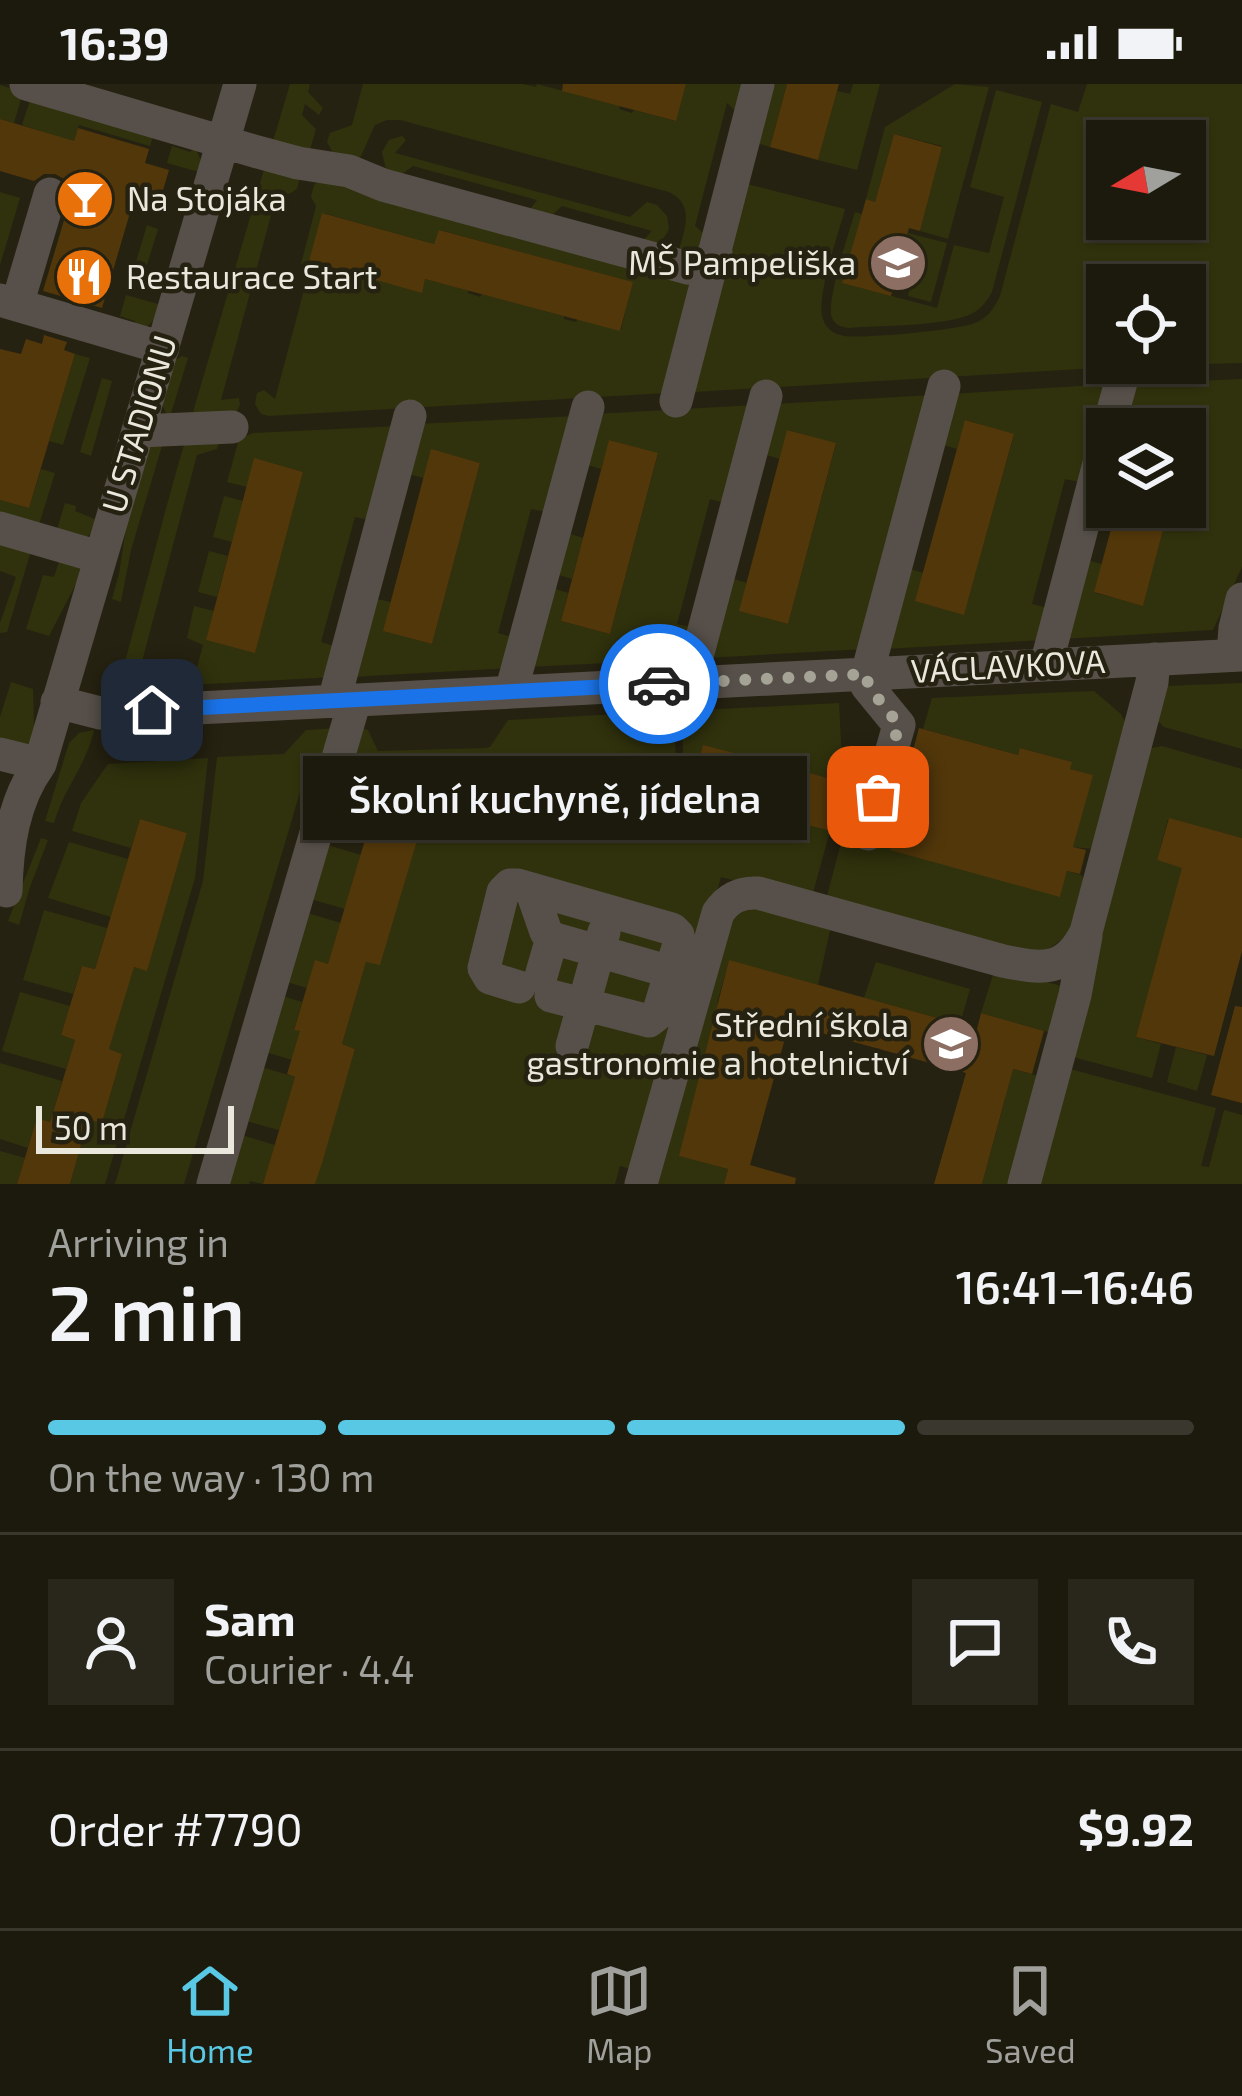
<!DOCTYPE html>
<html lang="en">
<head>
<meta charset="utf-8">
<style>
	:root { --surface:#1c1a0d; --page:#29271b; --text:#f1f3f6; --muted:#a0a19d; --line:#3a382e; --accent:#59c8e4 }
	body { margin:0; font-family:"Exo 2",sans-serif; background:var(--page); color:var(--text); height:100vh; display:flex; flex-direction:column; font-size:45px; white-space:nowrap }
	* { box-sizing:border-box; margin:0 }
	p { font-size:39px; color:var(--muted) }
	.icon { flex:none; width:66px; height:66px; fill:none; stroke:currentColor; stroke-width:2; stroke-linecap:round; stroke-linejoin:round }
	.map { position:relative; height:1100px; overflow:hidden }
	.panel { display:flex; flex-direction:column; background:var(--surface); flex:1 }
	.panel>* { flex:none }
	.needle { width:78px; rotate:260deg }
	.buttons { position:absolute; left:1086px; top:36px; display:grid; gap:24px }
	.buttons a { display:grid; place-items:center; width:120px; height:120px; border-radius:0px; background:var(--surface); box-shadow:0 3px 9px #0004,0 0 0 3px var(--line); font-size:60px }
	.scale { position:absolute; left:36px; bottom:30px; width:198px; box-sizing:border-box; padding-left:12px; border:6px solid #eae8dd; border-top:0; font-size:33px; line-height:42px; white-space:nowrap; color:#eae8dd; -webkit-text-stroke:9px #262211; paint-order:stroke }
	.pin { position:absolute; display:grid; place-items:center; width:102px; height:102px; color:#fff; margin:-51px; border-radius:24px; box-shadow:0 6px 18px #0006 }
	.courier { position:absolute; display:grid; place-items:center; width:120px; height:120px; margin:-60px; border:9px solid #1a73e8; border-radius:50%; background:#fff; color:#222; box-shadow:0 3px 15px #0007 }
	.bubble { position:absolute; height:84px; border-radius:0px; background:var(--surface); box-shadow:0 3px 9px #0004,0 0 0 3px var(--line); font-size:39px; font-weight:600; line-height:84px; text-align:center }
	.overview em { font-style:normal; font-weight:600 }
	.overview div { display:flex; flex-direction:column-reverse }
	.overview { display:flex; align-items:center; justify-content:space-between; height:204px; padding:0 48px }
	h1 { font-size:78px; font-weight:600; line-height:90px }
	.bar { display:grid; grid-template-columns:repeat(4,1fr); gap:18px 12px; align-content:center; height:144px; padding:0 48px }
	.bar i { height:15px; border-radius:9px; background:var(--line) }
	.bar .active { background:var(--accent) }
	.bar p { grid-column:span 4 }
	.line { display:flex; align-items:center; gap:30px; padding:0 48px; border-top:3px solid var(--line) }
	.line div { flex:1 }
	.round { display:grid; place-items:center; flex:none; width:126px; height:126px; border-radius:0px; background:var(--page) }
	.status { display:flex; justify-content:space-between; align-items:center; height:84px; padding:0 60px; background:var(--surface); direction:ltr }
	.status svg { height:33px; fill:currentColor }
	.dock { display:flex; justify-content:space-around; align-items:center; height:168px; border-top:3px solid var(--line); background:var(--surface); font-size:33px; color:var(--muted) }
	.dock a { display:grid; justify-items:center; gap:6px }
	.dock .active { color:var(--accent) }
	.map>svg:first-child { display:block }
	.green { fill:#30320d; fill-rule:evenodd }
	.building { fill:#52370a }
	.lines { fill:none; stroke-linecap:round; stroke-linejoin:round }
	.minor { stroke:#57504a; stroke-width:33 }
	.done { stroke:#a5a396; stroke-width:12; stroke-dasharray:0 21.6 }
	.route { stroke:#1a73e8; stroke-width:15 }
	.labels { text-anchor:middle; stroke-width:9; stroke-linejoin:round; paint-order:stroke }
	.poi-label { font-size:33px; fill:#eae8dd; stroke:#262211; text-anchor:start }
	.street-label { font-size:33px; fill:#eae8dd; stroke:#262211 }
</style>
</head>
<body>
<div class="status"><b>16:39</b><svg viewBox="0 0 49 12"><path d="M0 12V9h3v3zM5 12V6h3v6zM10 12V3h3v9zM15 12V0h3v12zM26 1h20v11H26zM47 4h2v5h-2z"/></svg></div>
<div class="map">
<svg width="1242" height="1100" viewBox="0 0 1242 1100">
	<rect width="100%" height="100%" fill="#262211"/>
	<path class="green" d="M290,0h20l-2,8 15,16 -4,7 -14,-11 -3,11 14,14 -6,21 -39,-2z
		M363,0h160l13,3 1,-3 83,22 -1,3 13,4 2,-3 41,11 11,-37h63l-8,32 -14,-13 -32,123 14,12 -4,13 -27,3c6,-24 18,-49 -9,-62l-269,-72h-13l-12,5 -14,31 -4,3 -24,-6 -6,-11 3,-9 22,-8z
		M772,0h15l-17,63 -13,-4z
		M853,0h27l-23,86 -39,-10 19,-69 13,3z
		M955,0l34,3 -41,152 -28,-8 22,-85 -48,-12 -19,68 -9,-3 19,-72z
		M1087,0h155v279l-111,3 -437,26 53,-208 98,25c-6,24 -30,89 -22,110 3,10 11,15 21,17 17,3 115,-6 131,-13 13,-5 19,-15 25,-27l51,-192 27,8zM1107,57h78v78h-78zM1107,201h78v78h-78z
		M0,1l23,7 -9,31 -14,-4z
		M996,6l46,12 -50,190c-5,9 -10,16 -19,21 -25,14 -95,12 -125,15 -8,-2 -12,-2 -16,-10 -7,-13 18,-89 23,-106l7,2 -19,69 94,25 17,-63 35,8 15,-56 -34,-10z
		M32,10l123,36 -5,16 -71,-21 -6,20 -18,-9 -33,-11z
		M402,52l4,4 -11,13 235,64 17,-15 10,3 10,11 2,13c-7,15 -15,18 -30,16l13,-14 -90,-25 -15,14 -19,-8 9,-12 -124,-34 -18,13 -9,-10 -4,-17 7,-12z
		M172,62l18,6 5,-5 7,16 -2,7 -5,1 -28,-8z
		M266,79l33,15c0,16 -9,15 -23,19l-55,203 18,-2 1,7 -4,8 -45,6z
		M320,96l375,99 -29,114 -397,23 -8,-2 -6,-10 2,-11 7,-3 11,9 33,-124 -7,-11 15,-58 -5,-9 3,-12zM323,129l111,31 6,-14 192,52 -11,48 -43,-11 -2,3 -12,-3v-3l-82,-22 -2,3 -12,-4v-3l-43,-11 -4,13 -55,-15 -2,3 -12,-3v-4l-43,-12z
		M0,108l20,6 -20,67z
		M147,141l11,4 -18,59 -11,-3z
		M908,149l39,10 -16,59 -23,-6 1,-5 -15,-5z
		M126,211l32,9c-1,15 -7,23 -21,26l-2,-9 -15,-5z
		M75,270l15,4 -27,87 -14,-4z
		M182,272l6,2 -19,62 -8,-18 13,-41z
		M102,294l10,3 -21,75 -11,-4z
		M1242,295v188l-29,63 -152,9 22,-80 19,5 -7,29 48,12 26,-98h16v-59l6,-24 -48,-13 -5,18h-21l12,-45z
		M1111,300l-26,99 -20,-4 -33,125 20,5 -8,31 -161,9 22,-82 18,6 41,41 50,-179 -48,-15 -9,29 -20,-6 13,-49z
		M933,311l-68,254 -159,9 21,-81 20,6 -7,28 48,13 48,-180 -48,-14 -8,29 -20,-6 13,-49z
		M755,321l-26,99 -19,-5 -33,125 19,4 -8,31 -161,8 22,-80 19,6 -7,28 49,13 48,-180 -48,-14 -9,29 -19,-6 13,-49z
		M577,332l-26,97 -20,-4 -33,124 20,6 -8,29 -159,9 20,-79 20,4 -7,29 48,13 48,-181 -48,-13 -8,28 -20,-5 13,-49z
		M400,342l-26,95 -19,-4 -34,125 20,6 -8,29 -159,9 4,-12 16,4 9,-33 -16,-7 7,-32 20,5 -7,29 48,12 48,-180 -48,-13 -8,28 -20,-5 12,-43 14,-6z
		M186,354l33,4 -2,7 -20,6 -60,225 19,-3 -2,10 -37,2c25,-84 44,-168 69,-251z
		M164,355l-33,111 -10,52 -9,-3 7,-25 9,-60 20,-66z
		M41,385l14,4 -18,58 -37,-11v-20l29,8z
		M224,412l19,5 -11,41 -19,-5z
		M65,419l11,3 -1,5 20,8 -4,14 -4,4 -32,-1z
		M564,448l19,6 -11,41 -19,-6z
		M0,453l32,10 -25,85 -7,1v-10l16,-46 -16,-6z
		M209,467l19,5 -11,41 -19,-5z
		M61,471l16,7 3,7 -1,9 -30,58 -23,-7 17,-54 11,2z
		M11,598l22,7 1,37 -5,21 -29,-2v-28z
		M1242,599v66l-78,-22 -6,-6 6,-35z
		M1094,607l27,23 4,8 -32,127 -20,-2 19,-72 -22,-6 1,-7 -50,-14 -3,7 -95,-26 9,-31z
		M839,619l4,79 -140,-36 -13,48 140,37 -19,69 -90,-23 -83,294 -18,-5 -5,18h-300l40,-135 -13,-5 24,-82 14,2 27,-149 -14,-5 -3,8 -17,-5 -8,28 -37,-11 30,-103 10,3 10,21 107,-3 5,-1 18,-27 166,-9 3,80 -154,-37 -14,46 168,41 12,-46 -5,-2 -2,-82z
		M339,644l-11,35 -20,2 -124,419h-69l88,-303 14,-124 67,-3 22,-24z
		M94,646c-7,34 -31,60 -40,93l-9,-2 24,-78 10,-10z
		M1162,662l80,23v69l-74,-19 -11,41 27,8 -48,169 25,7 -9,34 -79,-21 -3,-4 76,-299 6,-6z
		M208,674l-13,120 -90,306h-35l18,-64 14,3 20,-69 -13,-5 24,-82 14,3 40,-137 -47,-14 -9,29 -59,-17 9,-28 27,-39z
		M843,751l217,61 7,-25 14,4 4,5c-11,42 -10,63 -57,76l-203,-52z
		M41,754l7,2 -18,47 -11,38 -11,-4z
		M69,758l59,17 -17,58 -63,-19z
		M324,760l37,11 -16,54 -38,-11z
		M738,820l94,17 -14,64 -89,-24 -12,42 8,3 -45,150 48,13 -4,15h-76z
		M44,826l63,18 -12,41 -13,-3 -9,28 -50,-14z
		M304,828l37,11 -13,41 -13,-3 -8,27 -24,-7z
		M876,878l94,27 -10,35 -96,-26z
		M998,884l63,18 -3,49 -77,-22 13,-41z
		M20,908l50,14 -9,29 14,5 -9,29 -64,-18z
		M279,911l23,7 -8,27 14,5 -9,28 -37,-11z
		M1176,963l31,8 -10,36 -30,-9z
		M0,979l62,18 -12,41 -13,-3 -9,29 -28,-9z
		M258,982l37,11 -16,53 -37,-10z
		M1009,984l37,10 -29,106h-35l23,-84z
		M1070,985l146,39 -15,58 8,1 15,-57 18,5v69h-211z
		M238,1050l37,11 -12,39 -13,-3 -1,3h-26z
		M0,1067l25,7 -8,26h-17z"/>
	<path class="building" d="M563,0h123l-10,37 -114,-30z
		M787,0h52l-21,76 -48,-13z
		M0,35l74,22 4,-13 71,21 -4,14 24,7 -8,27 -24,-8 -35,119 -59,-17 27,-91v-12l-6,-9 -9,-5h-11l-10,7 -34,-10z
		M894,50l48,13 -22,84 -11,-3 -18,68 -49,-13 24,-84 9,3z
		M322,129l112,31 5,-14 194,52 -13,49 -195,-52 -3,14 -113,-32z
		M44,251l23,7 -3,8 11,4 -46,154 -29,-8v-151l21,5 5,-15 16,5z
		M965,336l49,14 -50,181 -49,-14z
		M787,346l49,13 -48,181 -49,-13z
		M609,356l49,13 -48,181 -49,-13z
		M431,365l49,14 -48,181 -49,-13z
		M254,374l49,14 -48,181 -49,-13z
		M1117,423h52l-26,99 -49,-14z
		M919,644l99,27 2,-7 52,14 -2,7 23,6 -20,72 13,3 -6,24 -13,-3 -7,26 -170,-47 21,-76 -4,-1z
		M703,661l140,37 -13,49 -140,-37z
		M373,729l48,14 -41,138 -14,-3 -24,82 13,5 -33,114 -7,21h-52l32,-107 -8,-3 13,-43 -6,-1 21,-70 13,4z
		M1169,734l73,20v113l-28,105 -78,-19 46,-169 -25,-8z
		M140,735l47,14 -40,138 -13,-4 -25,82 13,5 -20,69 -14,-3 -18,64h-53l20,-66 13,4 25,-82 -14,-5 21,-69 13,3z
		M729,876l248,69 4,-16 63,18 -12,43 -19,-5 -31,115h-48l32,-111 -177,-49 -39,141 46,13 -1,6h-71l4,-15 -49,-13z
		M1235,922l7,1v96l-31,-8z"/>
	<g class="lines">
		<path class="minor" d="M26,0l228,67 44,12 51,8 34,14 305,83h13l15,-16
			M0,216l163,48
			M17,221l33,-111
			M676,317l82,-317
			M1108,345l15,-54
			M138,347l94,-4
			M0,444l99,29
			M1233,571l2,-27 7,-29
			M1046,581l61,-232
			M690,599l76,-287
			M511,608l77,-285
			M334,617l76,-285
			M57,618l43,11 1142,-58
			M0,670l40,10
			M868,750l31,-109 -32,-39v-12l77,-288
			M531,805l15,43 6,6 119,34
			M6,807c1,-44 7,-90 34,-127l200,-680
			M541,892l11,-38
			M519,903l-29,-9 -6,-10 19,-76 7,-7h8l154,44 6,6 1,9 -21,70 -9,7 -98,-25
			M572,962l32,-114
			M213,1100l142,-484
			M641,1100l77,-271c10,-15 22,-21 40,-20l245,68c39,8 63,12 83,-29l66,-250 2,-23
			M1024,1100l51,-189 11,-59"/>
	</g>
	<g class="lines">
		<path class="done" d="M659,600l208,-10 1,12 31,39 -21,72"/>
		<path class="route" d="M152,626l507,-26"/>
	</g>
	<defs>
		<g id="bar-disc" transform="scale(3)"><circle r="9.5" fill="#e8710a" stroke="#262211"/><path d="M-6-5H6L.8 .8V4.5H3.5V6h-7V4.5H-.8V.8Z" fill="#fff"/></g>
		<g id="school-disc" transform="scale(3)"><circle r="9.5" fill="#8d6e63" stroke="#262211"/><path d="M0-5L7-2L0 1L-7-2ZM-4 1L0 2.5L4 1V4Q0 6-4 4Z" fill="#fff"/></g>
		<g id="restaurant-disc" transform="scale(3)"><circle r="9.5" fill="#e8710a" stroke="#262211"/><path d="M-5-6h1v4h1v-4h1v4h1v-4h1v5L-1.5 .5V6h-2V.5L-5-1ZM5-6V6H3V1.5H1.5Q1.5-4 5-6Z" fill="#fff"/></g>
		<g id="university-disc" transform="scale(3)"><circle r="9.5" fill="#8d6e63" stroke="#262211"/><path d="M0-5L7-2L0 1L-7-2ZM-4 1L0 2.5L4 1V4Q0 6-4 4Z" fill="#fff"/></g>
	</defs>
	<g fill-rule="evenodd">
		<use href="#bar-disc" x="85" y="115"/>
		<use href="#school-disc" x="898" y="179"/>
		<use href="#restaurant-disc" x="84" y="193"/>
		<use href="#university-disc" x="951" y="960"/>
	</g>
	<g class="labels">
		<g class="poi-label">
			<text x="127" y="127">Na Stojáka</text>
			<text x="856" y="191" text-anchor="end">MŠ Pampeliška</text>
			<text x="126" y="205">Restaurace Start</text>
			<text x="909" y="953" text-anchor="end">Střední škola<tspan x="909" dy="38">gastronomie a hotelnictví</tspan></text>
		</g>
		<g class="street-label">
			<text transform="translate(139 340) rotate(-73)" y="12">U STADIONU</text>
			<text transform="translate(1008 582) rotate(-3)" y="12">VÁCLAVKOVA</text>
		</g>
	</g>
</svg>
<div class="buttons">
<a><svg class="needle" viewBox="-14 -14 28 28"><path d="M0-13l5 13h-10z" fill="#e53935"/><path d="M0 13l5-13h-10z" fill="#a0a19d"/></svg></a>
<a><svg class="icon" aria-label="locate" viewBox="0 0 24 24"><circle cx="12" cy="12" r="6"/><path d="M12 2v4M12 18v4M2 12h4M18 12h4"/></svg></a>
<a><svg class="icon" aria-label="layers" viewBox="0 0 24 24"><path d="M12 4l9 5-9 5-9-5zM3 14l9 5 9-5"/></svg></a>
</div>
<div class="scale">50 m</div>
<div class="pin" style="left:878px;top:713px;background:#ea580c"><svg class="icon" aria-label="bag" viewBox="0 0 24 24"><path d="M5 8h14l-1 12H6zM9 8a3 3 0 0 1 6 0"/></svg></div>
<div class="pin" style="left:152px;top:626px;background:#1f2937"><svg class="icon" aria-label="home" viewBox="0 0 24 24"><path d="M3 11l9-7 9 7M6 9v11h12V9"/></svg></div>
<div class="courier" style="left:659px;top:600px"><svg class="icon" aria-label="car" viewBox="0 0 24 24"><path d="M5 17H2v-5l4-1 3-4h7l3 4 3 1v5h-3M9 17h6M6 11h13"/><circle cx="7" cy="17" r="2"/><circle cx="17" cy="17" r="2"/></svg></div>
<div class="bubble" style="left:303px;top:672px;width:504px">Školní kuchyně, jídelna</div>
</div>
<section class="panel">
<div class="overview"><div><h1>2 min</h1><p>Arriving in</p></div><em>16:41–16:46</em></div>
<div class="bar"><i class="active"></i><i class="active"></i><i class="active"></i><i></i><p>On the way · 130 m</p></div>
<div class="line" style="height:216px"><a class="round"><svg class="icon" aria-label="person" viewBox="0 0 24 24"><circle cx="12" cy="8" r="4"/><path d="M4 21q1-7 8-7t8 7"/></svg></a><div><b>Sam</b><p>Courier · 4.4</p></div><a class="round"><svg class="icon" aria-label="chat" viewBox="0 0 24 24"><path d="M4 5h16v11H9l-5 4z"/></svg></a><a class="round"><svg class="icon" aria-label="phone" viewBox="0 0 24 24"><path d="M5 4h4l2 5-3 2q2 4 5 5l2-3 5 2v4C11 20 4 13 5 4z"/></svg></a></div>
<div class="line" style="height:156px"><div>Order #7790</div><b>$9.92</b></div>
</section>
<nav class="dock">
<a class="active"><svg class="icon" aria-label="home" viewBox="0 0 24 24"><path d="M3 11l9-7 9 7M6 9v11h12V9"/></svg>Home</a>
<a><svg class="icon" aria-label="map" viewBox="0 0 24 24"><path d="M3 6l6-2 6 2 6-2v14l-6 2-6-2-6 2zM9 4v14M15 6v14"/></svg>Map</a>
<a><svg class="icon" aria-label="saved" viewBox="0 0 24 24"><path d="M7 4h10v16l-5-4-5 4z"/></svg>Saved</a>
</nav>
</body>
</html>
